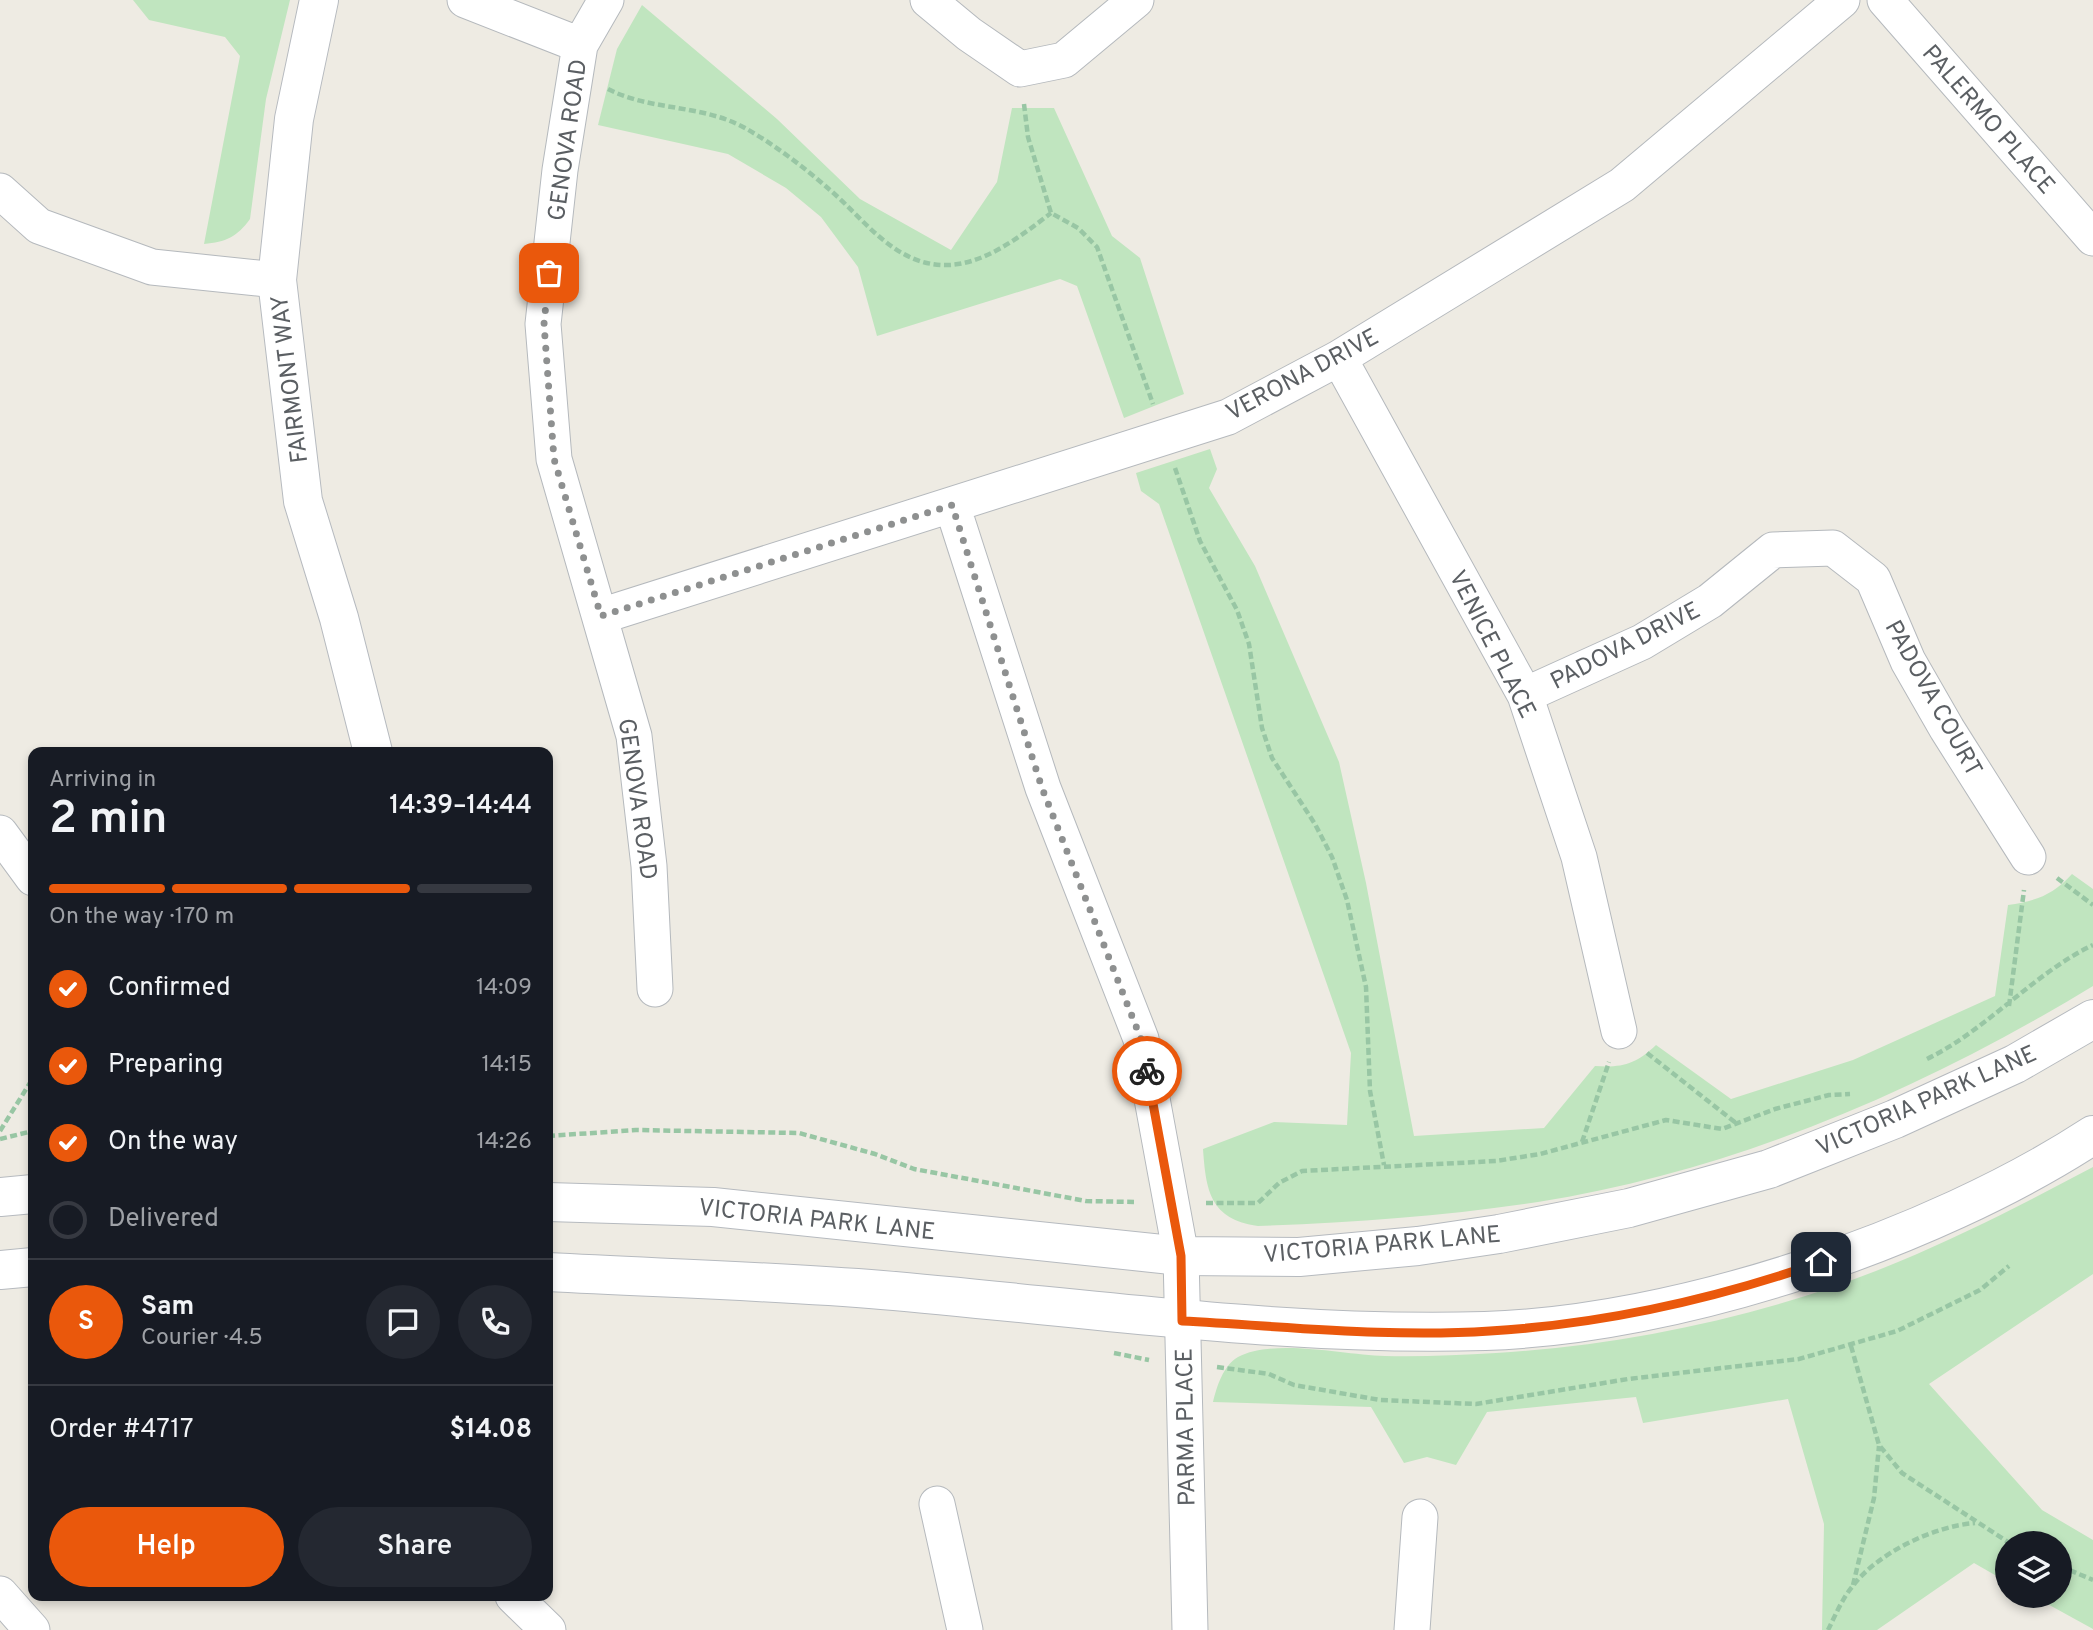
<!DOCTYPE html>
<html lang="en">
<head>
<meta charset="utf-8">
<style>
	:root { --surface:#171b24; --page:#242831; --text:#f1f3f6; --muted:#9ea1a6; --line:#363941; --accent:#ea580c }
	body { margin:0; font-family:Overpass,sans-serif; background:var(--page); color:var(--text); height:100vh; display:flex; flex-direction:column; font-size:26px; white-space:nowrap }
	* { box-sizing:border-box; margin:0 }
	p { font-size:23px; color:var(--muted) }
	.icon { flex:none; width:38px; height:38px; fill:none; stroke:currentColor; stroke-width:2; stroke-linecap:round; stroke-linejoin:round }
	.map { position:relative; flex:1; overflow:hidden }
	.details { position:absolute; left:28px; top:747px; width:525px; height:854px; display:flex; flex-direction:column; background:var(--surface); border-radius:14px; box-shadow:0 4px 10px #0003 }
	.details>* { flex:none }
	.fabs { position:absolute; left:1995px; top:1531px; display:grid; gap:14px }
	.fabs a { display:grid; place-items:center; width:77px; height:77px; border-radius:50%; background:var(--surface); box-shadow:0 4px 10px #0003; font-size:35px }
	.pin { position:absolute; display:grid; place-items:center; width:60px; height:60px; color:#fff; margin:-30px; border-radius:14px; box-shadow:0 4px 10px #0006 }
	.courier { position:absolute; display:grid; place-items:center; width:70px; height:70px; margin:-35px; border:5px solid #ea580c; border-radius:50%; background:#fff; color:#222; box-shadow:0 2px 9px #0007 }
	.summary em { font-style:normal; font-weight:600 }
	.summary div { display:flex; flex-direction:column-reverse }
	.summary { display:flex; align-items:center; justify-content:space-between; height:119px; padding:0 21px }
	h1 { font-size:46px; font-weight:600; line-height:52px }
	.bar { display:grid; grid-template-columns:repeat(4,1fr); gap:10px 7px; align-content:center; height:84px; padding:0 21px }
	.bar i { height:9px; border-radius:5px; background:var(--line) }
	.bar .active { background:var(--accent) }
	.bar p { grid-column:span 4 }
	.line { display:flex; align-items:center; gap:18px; padding:0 21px; border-top:2px solid var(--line) }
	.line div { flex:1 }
	.round { display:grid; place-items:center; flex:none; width:74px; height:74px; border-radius:37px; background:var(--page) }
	ol { padding:0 21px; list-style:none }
	li { display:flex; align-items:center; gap:21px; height:77px }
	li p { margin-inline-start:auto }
	li .icon { padding:7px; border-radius:50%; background:var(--accent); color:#fff; stroke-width:4 }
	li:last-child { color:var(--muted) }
	li i { width:38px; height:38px; border:4px solid var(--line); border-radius:50% }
	.action { display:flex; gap:14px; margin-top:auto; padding:14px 21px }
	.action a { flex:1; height:80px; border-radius:42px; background:var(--accent); color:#fff; font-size:28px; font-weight:600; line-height:80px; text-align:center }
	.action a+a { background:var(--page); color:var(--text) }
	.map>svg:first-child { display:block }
	.green { fill:#c0e5bf }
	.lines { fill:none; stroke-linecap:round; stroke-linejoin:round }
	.street-casing { stroke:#b5b9bd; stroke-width:37 }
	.secondary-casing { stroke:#b6babf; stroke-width:40 }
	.path { stroke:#98c6a4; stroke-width:4.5; stroke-dasharray:7 3.5; stroke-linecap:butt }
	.street { stroke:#fff; stroke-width:35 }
	.secondary { stroke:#fff; stroke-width:38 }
	.done { stroke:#8e9090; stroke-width:7; stroke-dasharray:0 12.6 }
	.route { stroke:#ea580c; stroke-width:9 }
	.labels { text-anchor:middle; stroke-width:5; stroke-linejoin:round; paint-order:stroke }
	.street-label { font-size:24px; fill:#5b5f63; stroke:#fff }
</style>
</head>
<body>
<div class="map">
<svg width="2093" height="1630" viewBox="0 0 2093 1630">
	<rect width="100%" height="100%" fill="#eeebe3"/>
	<path class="green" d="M133,0h157l-24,99 -16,120c-13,18 -24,23 -46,25l36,-188 -15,-19 -76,-17z
		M642,5l135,114 83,80 91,51 46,-68 15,-74h42l58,128 28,22 44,136 -60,24 -47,-132 -17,-7 -183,57 -19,-69 -37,-50 -35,-29 -58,-34 -130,-29 19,-76z
		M1210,449l7,20 -8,19 46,78 84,196 27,121 48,253 130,-8 51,-62c27,2 41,-2 61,-21l75,54 122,-39 142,-64 13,-91c28,-4 45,-10 64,-31l21,15v97c-169,103 -358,185 -555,216 -93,14 -187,21 -280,24 -48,-7 -52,-35 -55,-77l71,-27 73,3 4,-72 -192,-549 -18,-13 -5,-18z
		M2093,1167v107l-164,110 113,126 51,30v89l-60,-33h27v-52h-53v38l-33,-19 -97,67h-55l2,-106 -36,-125 -145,24 -7,-26 -149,15 -31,53 -29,-8 -23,6 -33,-56 -158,-5c4,-16 10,-36 25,-45 37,-19 105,-2 147,-1 36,1 74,-1 111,-3 133,-8 279,-39 402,-91 67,-28 131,-61 195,-95z"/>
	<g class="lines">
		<g class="street-casing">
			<path id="street" d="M465,0l115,45
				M606,0l-26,45 -20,125 -17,154 11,135 80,277 15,130 6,123
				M928,0l41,34 51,35 44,-9 72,-60
				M1885,0l208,238
				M0,191l39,35 113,41 125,13
				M1339,358l186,337 54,162 40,174
				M952,505l91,283 98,251 40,217 9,374
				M601,616l627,-199 111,-59 283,-173 220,-185
				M1525,695l117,-53 68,-41 63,-51 60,-2 40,31 35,82 39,68 81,128
				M0,833l33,45
				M937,1504l28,126
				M0,1594l32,36
				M513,1596l35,34
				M1412,1630l8,-113"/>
		</g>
		<g class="secondary-casing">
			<path id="secondary" d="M319,0l-25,119 -17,161 26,221 36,117 34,134
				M0,1197l33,-3
				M548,1202l165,5 468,49 118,1 119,-11 81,-12 130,-26 140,-39 126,-50 120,-55 78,-45
				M0,1270l33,-3
				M548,1272c111,6 223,9 334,18 201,17 401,47 603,41 193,-6 447,-91 608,-196"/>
		</g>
		<path class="path" d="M608,89c42,22 94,15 137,39 30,17 60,40 85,62 34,29 63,73 112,75 40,2 79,-29 109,-52
			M1024,104l4,33 23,76 27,15 19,19 56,157
			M1175,468l25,73 37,69 12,34 13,84 10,30 43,66 17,33 15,43 19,87 4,104 14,74
			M2057,878l36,27
			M2009,1006l15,-116
			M1647,1053l89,70
			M1927,1059c61,-30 107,-86 166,-114
			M0,1131l33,-53
			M548,1136l88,-6 163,3 76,21 39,15 172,32 48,1
			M0,1139l33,-8
			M1582,1142l27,-80
			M1206,1203h52l21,-20 23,-12 194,-10 44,-7 126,-34 56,9 53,-20 54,-14 21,-1
			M1851,1346l28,99 23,28 109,71
			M1114,1353l35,7
			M1217,1367l52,7 25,11 86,15 96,4 152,-25 171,-20 98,-28 83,-41 29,-24
			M2060,1566l33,14
			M1853,1585l21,-87 5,-52
			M1828,1630c7,-14 14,-31 24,-43 25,-34 82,-61 123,-64"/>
		<use href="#street" class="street"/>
		<use href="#secondary" class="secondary"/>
	</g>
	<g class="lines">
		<path class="done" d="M549,273l-5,51 10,135 47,157 351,-111 90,283 99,251 6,32"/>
		<path class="route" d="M1147,1071l34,185 1,65c102,5 206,17 308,10 113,-7 225,-32 331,-69"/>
	</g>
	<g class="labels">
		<g class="street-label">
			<text transform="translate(1989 119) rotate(49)" y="8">PALERMO PLACE</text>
			<text transform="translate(567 140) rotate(-82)" y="8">GENOVA ROAD</text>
			<text transform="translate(1302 374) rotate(-28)" y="8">VERONA DRIVE</text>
			<text transform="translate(289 379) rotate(-97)" y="8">FAIRMONT WAY</text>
			<text transform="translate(1493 644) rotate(63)" y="8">VENICE PLACE</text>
			<text transform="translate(1625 645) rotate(-27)" y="8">PADOVA DRIVE</text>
			<text transform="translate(1934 698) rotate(61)" y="8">PADOVA COURT</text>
			<text transform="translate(638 799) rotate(82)" y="8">GENOVA ROAD</text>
			<text transform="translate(1926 1100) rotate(-24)" y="8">VICTORIA PARK LANE</text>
			<text transform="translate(817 1219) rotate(6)" y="8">VICTORIA PARK LANE</text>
			<text transform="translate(1382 1244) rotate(-5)" y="8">VICTORIA PARK LANE</text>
			<text transform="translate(1185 1427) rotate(-91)" y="8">PARMA PLACE</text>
		</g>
	</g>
</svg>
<div class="fabs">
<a><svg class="icon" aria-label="layers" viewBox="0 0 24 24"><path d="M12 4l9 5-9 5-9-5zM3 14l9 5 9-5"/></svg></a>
</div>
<div class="pin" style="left:549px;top:273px;background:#ea580c"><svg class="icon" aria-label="bag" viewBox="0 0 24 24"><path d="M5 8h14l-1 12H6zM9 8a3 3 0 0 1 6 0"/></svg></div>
<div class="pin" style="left:1821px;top:1262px;background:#1f2937"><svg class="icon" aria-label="home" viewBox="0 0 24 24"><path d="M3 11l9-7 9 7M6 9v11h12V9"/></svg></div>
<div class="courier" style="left:1147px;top:1071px"><svg class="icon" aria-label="bike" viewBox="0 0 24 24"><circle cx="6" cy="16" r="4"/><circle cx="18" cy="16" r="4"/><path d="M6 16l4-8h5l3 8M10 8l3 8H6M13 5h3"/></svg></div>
<section class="details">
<div class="summary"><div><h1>2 min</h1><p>Arriving in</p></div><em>14:39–14:44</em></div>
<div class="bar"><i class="active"></i><i class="active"></i><i class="active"></i><i></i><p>On the way · 170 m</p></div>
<ol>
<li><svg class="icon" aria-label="check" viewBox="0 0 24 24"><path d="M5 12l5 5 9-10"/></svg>Confirmed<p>14:09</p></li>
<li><svg class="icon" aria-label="check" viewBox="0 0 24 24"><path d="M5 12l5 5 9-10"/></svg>Preparing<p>14:15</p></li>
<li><svg class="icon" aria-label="check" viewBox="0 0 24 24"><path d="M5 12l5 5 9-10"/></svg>On the way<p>14:26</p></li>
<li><i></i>Delivered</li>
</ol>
<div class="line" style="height:126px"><b class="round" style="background:var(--accent);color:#fff">S</b><div><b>Sam</b><p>Courier · 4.5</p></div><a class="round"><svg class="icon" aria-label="chat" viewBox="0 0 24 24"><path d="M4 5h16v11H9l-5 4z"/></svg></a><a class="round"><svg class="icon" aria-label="phone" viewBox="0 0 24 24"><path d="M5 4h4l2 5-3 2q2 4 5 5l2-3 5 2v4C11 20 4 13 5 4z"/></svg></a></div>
<div class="line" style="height:91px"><div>Order #4717</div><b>$14.08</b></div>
<div class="action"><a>Help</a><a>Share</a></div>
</section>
</div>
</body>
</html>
